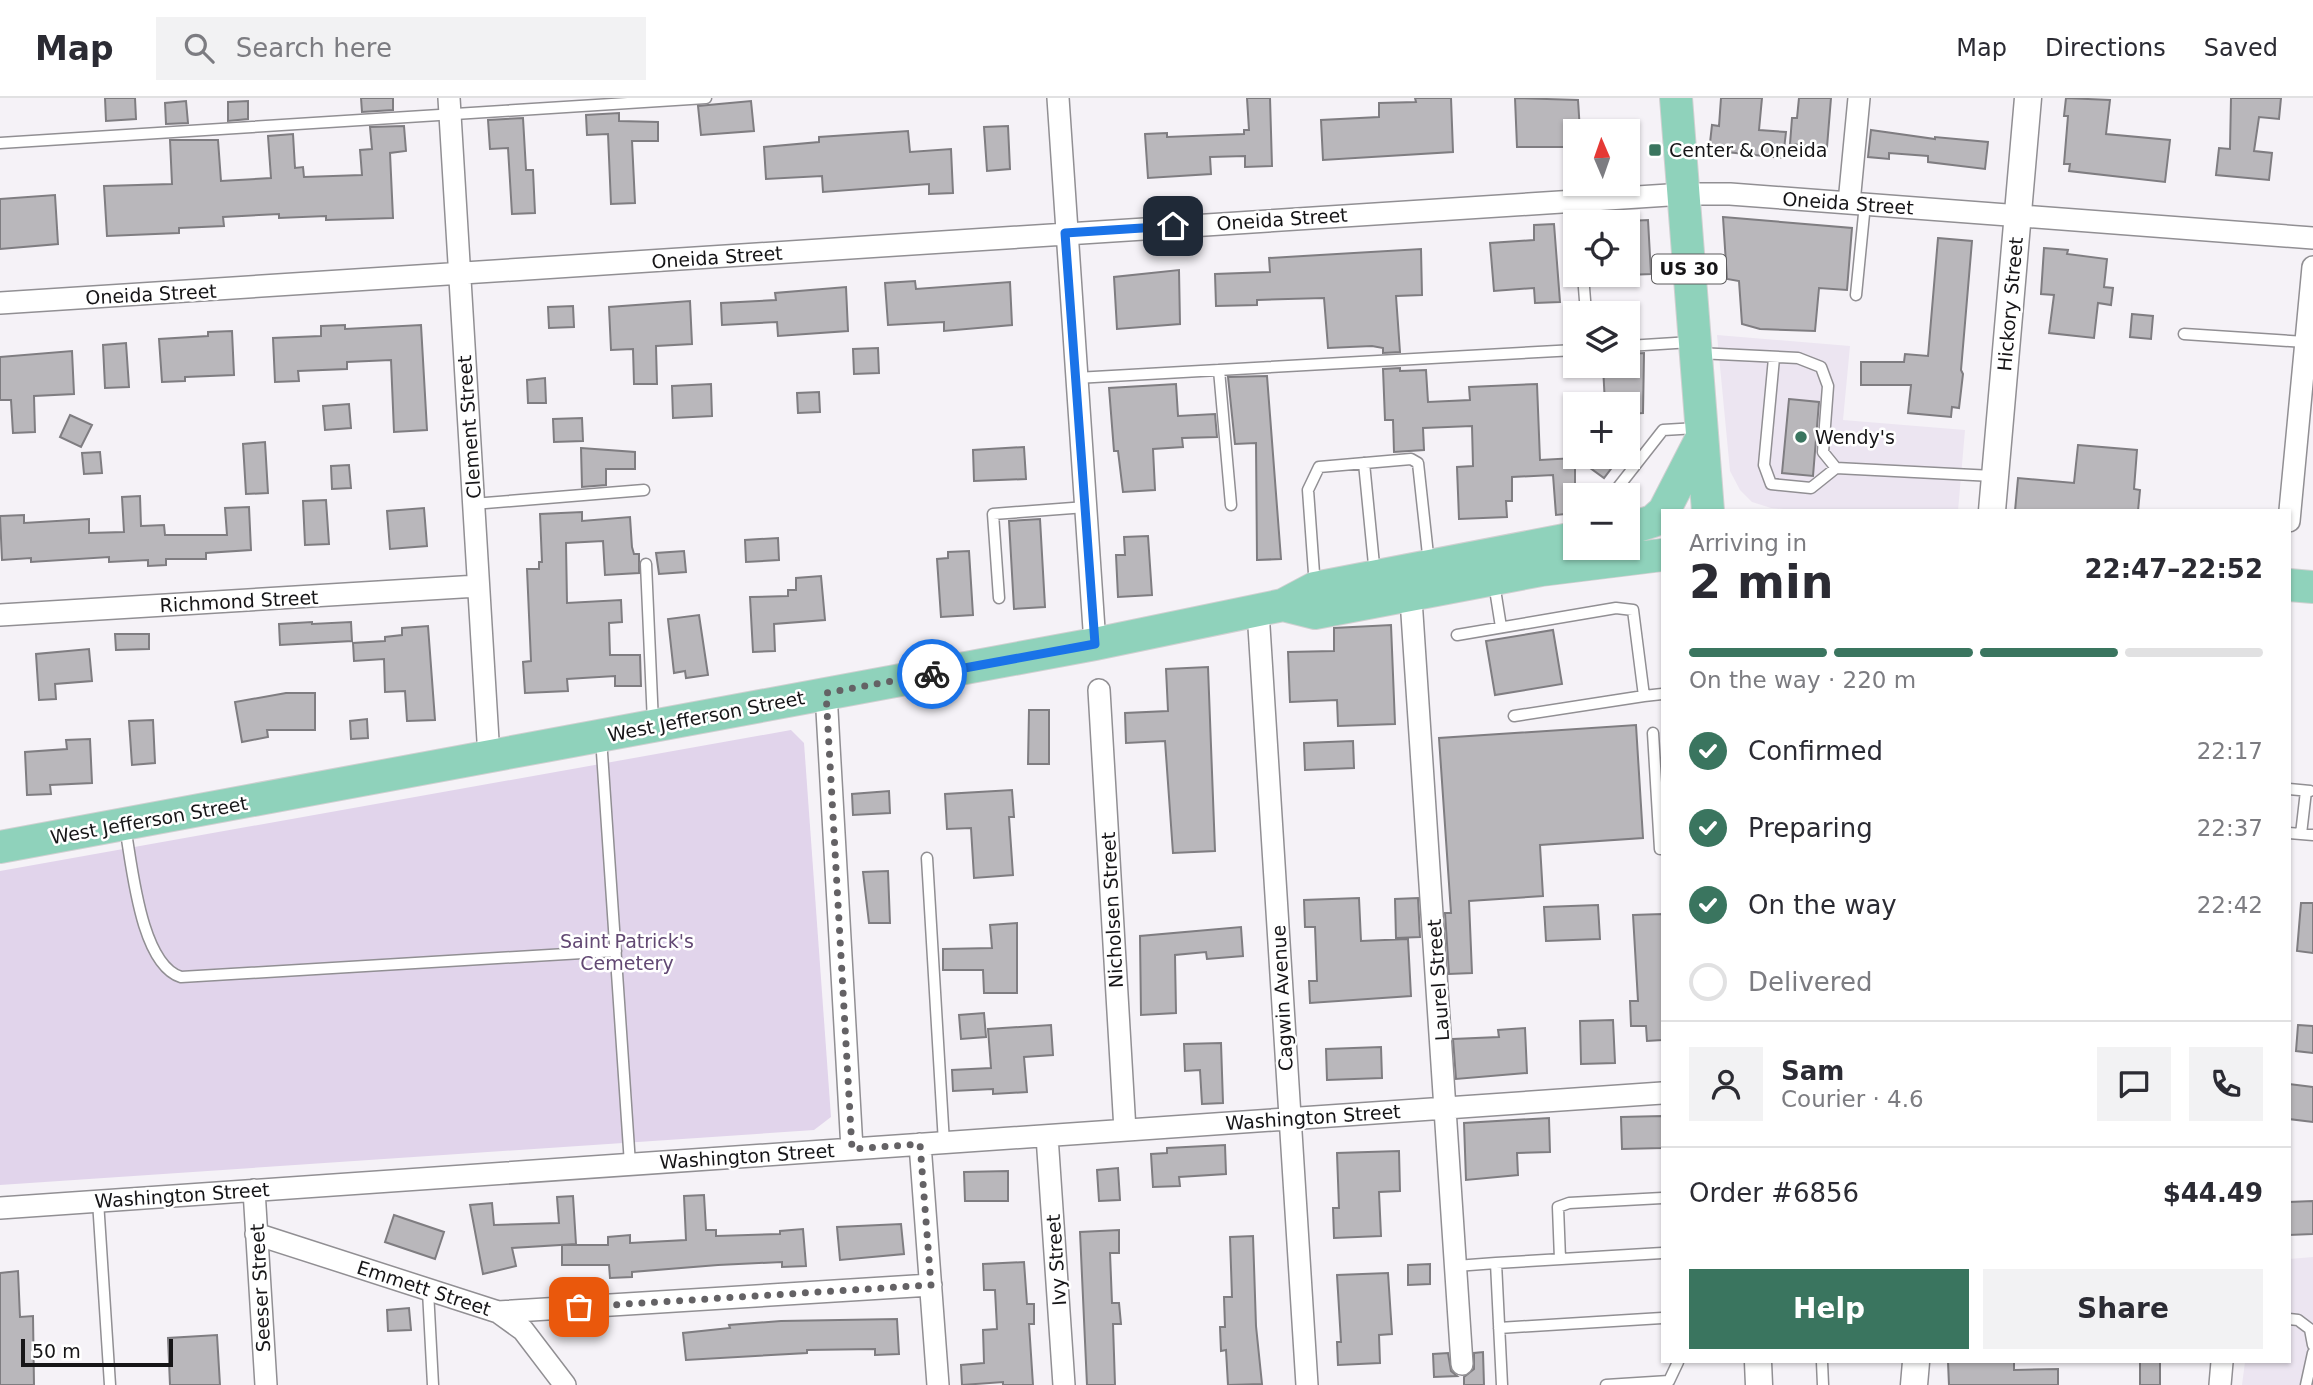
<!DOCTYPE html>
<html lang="en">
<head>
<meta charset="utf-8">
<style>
	:root { --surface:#fff; --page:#f2f2f3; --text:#2b2b33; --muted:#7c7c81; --line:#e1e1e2; --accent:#3a755f }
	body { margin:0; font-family:"DejaVu Sans",sans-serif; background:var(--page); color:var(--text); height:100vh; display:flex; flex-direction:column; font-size:26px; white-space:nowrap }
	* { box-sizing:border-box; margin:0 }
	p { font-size:23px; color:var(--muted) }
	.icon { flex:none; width:38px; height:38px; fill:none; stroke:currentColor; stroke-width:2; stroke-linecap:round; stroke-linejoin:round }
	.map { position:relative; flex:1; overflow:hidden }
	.drawer { position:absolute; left:1661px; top:411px; width:630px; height:854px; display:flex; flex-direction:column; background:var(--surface); border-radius:0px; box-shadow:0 2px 5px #0004 }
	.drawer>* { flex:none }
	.needle { width:46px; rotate:358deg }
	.buttons { position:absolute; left:1563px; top:21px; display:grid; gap:14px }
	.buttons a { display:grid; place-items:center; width:77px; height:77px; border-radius:0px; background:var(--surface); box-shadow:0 2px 5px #0004; font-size:35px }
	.scale { position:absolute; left:21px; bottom:18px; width:152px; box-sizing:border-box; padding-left:7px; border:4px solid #161517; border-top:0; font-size:19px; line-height:24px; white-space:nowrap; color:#161517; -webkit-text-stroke:5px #fff; paint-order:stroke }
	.pin { position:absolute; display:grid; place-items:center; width:60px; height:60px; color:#fff; margin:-30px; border-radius:14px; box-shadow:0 4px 10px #0006 }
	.courier { position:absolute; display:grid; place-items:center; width:70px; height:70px; margin:-35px; border:5px solid #1a73e8; border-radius:50%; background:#fff; color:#222; box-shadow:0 2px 9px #0007 }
	.headline em { font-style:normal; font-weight:700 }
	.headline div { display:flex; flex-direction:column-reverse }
	.headline { display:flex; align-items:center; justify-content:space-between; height:119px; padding:0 28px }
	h1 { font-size:46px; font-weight:700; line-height:52px }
	.bar { display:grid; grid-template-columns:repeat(4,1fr); gap:10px 7px; align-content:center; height:84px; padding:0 28px }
	.bar i { height:9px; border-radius:5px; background:var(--line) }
	.bar .on { background:var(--accent) }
	.bar p { grid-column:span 4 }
	.line { display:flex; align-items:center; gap:18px; padding:0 28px; border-top:2px solid var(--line) }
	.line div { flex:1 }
	.round { display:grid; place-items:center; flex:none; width:74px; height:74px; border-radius:0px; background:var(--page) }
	ol { padding:0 28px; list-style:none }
	li { display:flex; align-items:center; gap:21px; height:77px }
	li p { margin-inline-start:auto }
	li .icon { padding:7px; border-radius:50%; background:var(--accent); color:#fff; stroke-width:4 }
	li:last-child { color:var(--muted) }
	li i { width:38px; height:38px; border:4px solid var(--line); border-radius:50% }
	.button { display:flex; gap:14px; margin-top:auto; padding:14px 28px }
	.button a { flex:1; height:80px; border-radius:0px; background:var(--accent); color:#fff; font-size:28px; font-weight:700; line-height:80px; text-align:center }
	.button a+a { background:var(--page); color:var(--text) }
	header { display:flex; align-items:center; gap:42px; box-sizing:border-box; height:98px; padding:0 35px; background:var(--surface); border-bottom:2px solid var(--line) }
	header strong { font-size:33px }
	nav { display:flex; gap:38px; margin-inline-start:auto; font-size:24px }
	.search { width:490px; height:63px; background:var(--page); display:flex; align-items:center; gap:18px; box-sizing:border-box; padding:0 24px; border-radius:0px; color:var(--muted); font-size:26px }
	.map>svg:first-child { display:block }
	.built { fill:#ece5f1 }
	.green { fill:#e1d4eb }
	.building { fill:#b9b7bb; stroke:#7f7d81; stroke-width:2 }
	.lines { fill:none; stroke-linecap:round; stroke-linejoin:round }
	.service-casing { stroke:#918f93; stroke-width:13 }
	.minor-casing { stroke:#918f93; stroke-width:24 }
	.tertiary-casing { stroke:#918f93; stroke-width:29 }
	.primary-casing { stroke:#d0d0d1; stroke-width:34 }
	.service { stroke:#fff; stroke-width:10 }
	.minor { stroke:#fff; stroke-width:21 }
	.tertiary { stroke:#fff; stroke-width:26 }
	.primary { stroke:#8fd2bb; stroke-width:32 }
	.done { stroke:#646265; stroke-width:7; stroke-dasharray:0 12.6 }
	.route { stroke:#1a73e8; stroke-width:9 }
	.poi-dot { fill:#3a755f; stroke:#fff; stroke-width:2.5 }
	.labels { text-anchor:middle; stroke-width:5; stroke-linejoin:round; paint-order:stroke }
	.shield { fill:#fff; stroke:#5c5b5d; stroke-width:2 }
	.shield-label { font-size:18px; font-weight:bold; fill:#161517 }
	.poi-label { font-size:19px; fill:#161517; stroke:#fff; text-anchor:start }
	.street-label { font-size:19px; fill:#161517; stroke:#fff }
	.park-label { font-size:19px; fill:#624873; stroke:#fff }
</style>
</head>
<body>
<header>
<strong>Map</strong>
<div class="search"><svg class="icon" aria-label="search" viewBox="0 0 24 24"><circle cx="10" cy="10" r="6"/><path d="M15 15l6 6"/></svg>Search here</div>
<nav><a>Map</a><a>Directions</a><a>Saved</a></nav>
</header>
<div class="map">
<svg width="2313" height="1287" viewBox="0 0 2313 1287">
	<rect width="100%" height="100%" fill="#f5f2f7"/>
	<path class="built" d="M1717,237l133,11 -7,74 122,10 -7,81h-153l-34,-3 -19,-6 -12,-12 -10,-19z
		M2313,1159v128h-71l3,-23h44v-103z"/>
	<path class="green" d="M791,632l13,13 27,374 -17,13 -814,55v-314z"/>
	<path class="building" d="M105,0h30l1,21 -30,2z
		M361,0h32v12l-31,2z
		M1247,0h23l2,68 -27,1v-11l-35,1 1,17 -63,4 -3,-44 22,-1v4l77,-3v-4h5z
		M1415,0h36l2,54 -130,8 -2,-40 58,-3v-14l37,-1z
		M1515,0l63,2 2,31h-5v16h-58z
		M1721,0h41l-3,32 27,2 -3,26 -66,-7 -7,-8 2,-18 7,1z
		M1799,0h32l-4,49 -37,-3 2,-26h5z
		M2066,0l44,2 -4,34 64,6 -5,42 -96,-11 1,-7h-6l4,-48h-4z
		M2231,0h50l-2,21 -20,-2 -5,34 18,2 -3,27 -53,-5 3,-27 11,1z
		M186,3l2,22 -22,1 -1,-21z
		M248,3v18l-20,2v-19z
		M751,3l3,30 -53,4 -3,-29z
		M619,15v8l39,1v19h-26l3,62 -24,1 -3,-70 -21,1 -1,-20z
		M523,20l3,52h7l2,43 -23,1 -4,-66 -18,1 -2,-29z
		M404,28l2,25 -16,2 3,65 -67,2v-4l-47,2v-4l-56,3 1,9 -45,2v5l-72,3 -3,-50 68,-2 -2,-44h48l3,41 50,-3 -3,-42 25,-2 2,34 8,-1 1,10 58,-2 -2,-25 12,-1 -2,-22z
		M1008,28l2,43 -23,2 -3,-44z
		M1871,32l64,9v-2l53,5 -3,27 -57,-7v-6l-39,-3v6l-21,-2z
		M908,33l2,21 41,-3 2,44 -24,1v-10l-106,8 -1,-16 -56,3 -2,-32 55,-5v-5z
		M55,97l3,49 -58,5v-50z
		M1723,119l129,11 -5,62 -28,-2 -4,43 -55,-2 -18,-5 -3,-43 -12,-2z
		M1648,122l3,54 -23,1v-54z
		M1554,126l6,78 -25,1 -1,-15 -40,3 -4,-48 44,-3v-15z
		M1938,140l34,3 -11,129 2,4 -4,34 -7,-1 -1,10 -43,-4 3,-28h-50v-23h43l1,-8 23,2z
		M2044,150l24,2 -1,4 40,5 -3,28 9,1 -2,17 -13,-2 -4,35 -45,-5 5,-38 -13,-1z
		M1421,151l1,46 -26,1 4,56 -17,1v-5l-11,-2 -44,2 -4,-50 -67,2v5l-41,1 -1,-32 55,-2 -1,-14z
		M1179,172l1,54 -63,5 -3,-52z
		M915,183l1,8 94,-7 2,43 -68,6v-9l-56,3 -3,-42z
		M846,189l2,44 -70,5 -1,-14 -55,3 -1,-22 55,-3 -1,-7z
		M690,203l2,43 -36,2 1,38h-23l-1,-35 -22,1 -2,-43z
		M573,208l1,21 -25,1 -1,-21z
		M2132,216l21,2 -2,23 -21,-2z
		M345,227v4l76,-4 6,105 -33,2 -3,-72 -44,2v7l-49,2 1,10 -24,1 -2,-44 48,-2v-10z
		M232,233l2,44 -49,2v4l-23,1 -3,-43 49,-3v-4z
		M126,245l3,44 -24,1 -2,-43z
		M878,250l1,25 -25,1 -1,-25z
		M72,253l2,43 -40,2 1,36 -22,1 -2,-33h-11v-43z
		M1644,255l-1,60 -15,1v-10h-23l-2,-38h25v-12z
		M1400,270v3l26,-1 2,32 42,-2 -1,-13 68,-3 3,76 35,-2v55l-19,2 -3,-40 -41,2v24h-6l1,16 -48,2 -2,-52 16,-1 -1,-40 -49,2 1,22 -30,2 -1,-32h-8l-2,-51z
		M1267,278l14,183 -24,1 -1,-117 -21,1 -7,-67z
		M545,280l1,25h-18l-1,-23z
		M711,286l1,32 -39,2 -1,-32z
		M1176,286l2,32 37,-2 2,23 -35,1 1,9 -30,2 2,41 -32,2 -5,-41h-4l-5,-63z
		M819,294l1,20 -22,1 -1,-20z
		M1789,301l30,3 -6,74 -31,-3z
		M349,306l2,24 -26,2 -2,-24z
		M70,317l22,10 -11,22 -21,-10z
		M582,320l1,23 -29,1 -1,-23z
		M265,344l3,51 -22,1 -3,-50z
		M2078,347l59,5 -3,39 6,1 -2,21h-123l3,-33 56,5z
		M1024,349l2,32 -52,2 -1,-31z
		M581,350l54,4v17h-29v16l-24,2z
		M100,354l2,21 -18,1 -2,-21z
		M1575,359h45l-16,21z
		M349,367l2,23 -19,1 -1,-23z
		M140,398l1,30 23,-1 1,10h62l-2,-27 24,-1 2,43 -45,3v6h-40v6l-18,1v-6l-39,2v-5l-78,5v-4l-29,2 -2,-44 24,-1v8l65,-4v14l35,-1 -2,-35z
		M326,402l3,44 -24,1 -2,-44z
		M424,410l3,38 -37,3 -3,-38z
		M582,414v9l48,-4 2,30 2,7h5v19l-34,2 -2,-34 -37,2 1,60 54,-3 1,22 -13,1 1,32h30l1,31h-26v-10l-48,3 1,12 -43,2 -2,-31 8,-1 -4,-92h12v-7h3l-2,-48z
		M1040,421l5,88 -31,2 -5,-88z
		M1148,438l4,59 -34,2 -2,-42h9l-1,-18z
		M778,440l1,22 -33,2 -1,-22z
		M684,453l2,21 -27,2 -3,-21z
		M969,453l4,64 -32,2 -4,-58 11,-1v-6z
		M821,478l4,44 -51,4 1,27 -22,1 -3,-55 38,-1v-6h8v-12z
		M699,517l9,60 -22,3 -1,-7 -11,2 -6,-54z
		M312,524v2l39,-2 1,19 -72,4 -1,-21z
		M1391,527l4,99 -57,2 -1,-26 -47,2 -2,-50 46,-1v-23z
		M428,528l7,94 -28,1 -2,-30 -20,1 -1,-33 -30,2 -1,-18 32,-2v-4l17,-2v-7z
		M1553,532l9,54 -67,11 -9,-54z
		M115,536h34v15l-33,1z
		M89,551l3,32 -37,3 1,15 -17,1 -3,-46z
		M1208,569l7,184 -42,2 -8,-112 -39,2 -1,-30 43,-2 -2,-42z
		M286,595h29v37h-48l1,7 -26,5 -7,-40z
		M1029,612h20v54h-21z
		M367,621l1,19 -17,1 -1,-18z
		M153,622l2,43 -23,2 -3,-44z
		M1636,627l7,113 -103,7 3,51 -74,5 3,72 -23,1 -4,-61h6l-12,-175z
		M90,641l2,44 -42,2 1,9 -24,1 -2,-43 42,-3 -1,-9z
		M1353,643l1,27 -49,2 -1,-27z
		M1012,692l2,27h-5l4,58 -39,3 -3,-50 -24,1 -2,-35z
		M889,693l1,22 -37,2 -1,-21z
		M888,773l2,52h-21l-6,-51z
		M1359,800l2,43 47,-2 3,57 -101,7 -1,-22h8l-2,-54h-10l-1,-27z
		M1418,800l2,39 -24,1 -1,-39z
		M2301,805h12v50l-16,-2z
		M1598,807l2,34 -54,2 -2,-34z
		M1662,816v126l-15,1 -1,-15h-15l-1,-25h8l-5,-86z
		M1017,825v70h-33l-1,-23h-40v-21l49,-1 -2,-23z
		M1241,829l2,29 -36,3 -1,-7 -31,3 1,58 -35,2 -1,-79z
		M984,915l2,24 -25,2 -2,-24z
		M1613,922l2,43 -34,1 -1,-43z
		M1051,927l2,30 -29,2 3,35 -34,2v-5l-40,2 -1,-21 39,-2 -3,-39z
		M2298,927l15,1v27l-17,-2z
		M1525,930l2,45 -71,6 -3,-40 46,-2 -1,-7z
		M1221,945l2,60 -21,1 -2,-34 -15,1 -1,-27z
		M1381,949l1,31 -55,2 -1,-31z
		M2289,986l24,3v35l-24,-3z
		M1662,1018v32l-40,1 -1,-32z
		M1549,1020l1,34 -33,1 1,22 -52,5 -2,-57z
		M1225,1047l1,29 -47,3 1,9 -27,1 -2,-33 16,-1v-5z
		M1399,1053l1,40 -21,1 2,44 -47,2 -1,-30h6l-2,-55z
		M1118,1070l2,32 -21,1 -2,-31z
		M1008,1073v30h-43l-1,-29z
		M704,1097l2,35h10v6l64,-2v-3l23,-2 3,37 -24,1v-5l-64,3 -86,7v5l-22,1 -1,-13h-47v-20h46v-8l22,-2v8l56,-3 -2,-44z
		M573,1098l3,48 -64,4 4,18 -33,8 -13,-69 22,-2 2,22 65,-2 -2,-26z
		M2313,1103v33l-24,1v-33z
		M394,1117l50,17 -9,27 -50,-17z
		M901,1126l3,30 -64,6 -3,-33z
		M1119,1132v23h-9l2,50h7l2,21h-8l2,61h-28l-7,-153z
		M1253,1138l3,90 6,58 -34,1 -2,-35 -5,1 -1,-24h5l-1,-30h8l-2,-60z
		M1024,1164l3,42h7v20h-5l4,61h-30v-3l-41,3 -1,-20 23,-2 -1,-33 14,-1 -2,-39h-11l-1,-26z
		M1430,1166v20l-22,1v-20z
		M18,1173l2,46 13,-1 1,69h-34v-112z
		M1388,1175l4,61 -13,1 1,28 -42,2 -1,-23h4l-4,-67z
		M409,1210l2,22 -23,1 -1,-21z
		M897,1221l2,35 -24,1v-6l-68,1v3l-121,7 -3,-27 47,-5 -1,-3 52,-4z
		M217,1237l3,50h-50l-2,-47z
		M1483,1254l1,33h-20v-8l10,-8v-16z
		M1448,1255l3,18 6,5 -23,1 -1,-23z
		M1948,1264h66v8l44,-1v16h-109z
		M2140,1264h20v23h-20z"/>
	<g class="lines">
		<g class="service-casing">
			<path id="service" d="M0,45l706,-45
				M1577,103l2,21
				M1583,177l3,38
				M1856,197l9,-91
				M2184,236l121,8
				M1628,248l63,-4
				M1698,255l100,5 23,9 7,19 -5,66 13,16 157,8
				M1774,260l-10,107 7,19 40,4 25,-20
				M1219,272l12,135
				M1076,280l499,-28
				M1364,365l11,112
				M1612,397l51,-65 34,-2
				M473,406l171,-14
				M646,466l7,159
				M1494,485l7,44
				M1315,489l-7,-97 11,-23 92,-8 7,4 11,101
				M999,500l-6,-84 93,-7
				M1457,537l159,-27 17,2 11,86 18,-2
				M1514,618l130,-20
				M1653,635l7,116h2
				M601,640l29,426
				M2289,691l21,2
				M125,729c7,37 15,137 56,150l435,-26
				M2289,735l24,2
				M2301,736l5,-43
				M927,760l17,285
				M98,1103l12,184
				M1560,1161l-2,-52 11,-4 93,-5
				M1456,1168l40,-3
				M428,1193l5,94
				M2289,1221l9,1 12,9 3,16
				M1499,1230l163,-10
				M1822,1264l1,23
				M1502,1287l-6,-122 166,-10
				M1606,1287l63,-4 9,-19
				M2306,1287l7,-32"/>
		</g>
		<g class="minor-casing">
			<path id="minor" d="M449,0l40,659
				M1058,0l37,546
				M1849,105l10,-105
				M0,205l1684,-109h46l583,44
				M2289,423l24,-254
				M1410,486l52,780
				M1258,513l49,774
				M0,517l478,-29
				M1099,592l26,440
				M826,595l26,456
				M1047,1038l17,249
				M920,1046l18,241
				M254,1092l12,195
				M0,1110l1662,-115
				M256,1136l242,78 25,18 42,55
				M498,1214l433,-27
				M2220,1287l2,-23"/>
		</g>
		<g class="tertiary-casing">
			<path id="tertiary" d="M1992,413l36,-413
				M1758,1264l1,23
				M1914,1287l2,-23"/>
		</g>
		<g class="primary-casing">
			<path id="primary" d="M1676,0l32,413
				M1664,413l36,-70
				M1628,431l25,-8 9,-8
				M2289,487l24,2
				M1283,507l32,-17 260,-50
				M0,749l1095,-203 188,-39 32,8 226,-43 121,-15"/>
		</g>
		<use href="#service" class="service"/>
		<use href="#minor" class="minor"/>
		<use href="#tertiary" class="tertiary"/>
		<use href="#primary" class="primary"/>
	</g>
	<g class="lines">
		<path class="done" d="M579,1209l352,-22 -11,-141 -68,5 -26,-456 106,-19"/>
		<path class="route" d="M932,576l163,-30 -30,-411 108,-7"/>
	</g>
	<g class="poi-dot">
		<rect x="1648" y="45" width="14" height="14" rx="3.5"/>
		<circle cx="1801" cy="339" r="7"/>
	</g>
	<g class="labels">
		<rect class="shield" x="1652" y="156.5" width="74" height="29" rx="5"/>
		<g class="shield-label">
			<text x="1689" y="177">US 30</text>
		</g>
		<g class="poi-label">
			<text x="1669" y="59">Center &amp; Oneida</text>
			<text x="1815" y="346">Wendy's</text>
		</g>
		<g class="street-label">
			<text transform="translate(1848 105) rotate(4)" y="7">Oneida Street</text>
			<text transform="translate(1282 121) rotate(-4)" y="7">Oneida Street</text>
			<text transform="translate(717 159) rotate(-4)" y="7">Oneida Street</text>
			<text transform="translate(151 196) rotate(-3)" y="7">Oneida Street</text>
			<text transform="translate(2010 206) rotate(-85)" y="7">Hickory Street</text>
			<text transform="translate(469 329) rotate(-94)" y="7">Clement Street</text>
			<text transform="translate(239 503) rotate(-3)" y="7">Richmond Street</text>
			<text transform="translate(706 618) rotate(-11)" y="7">West Jefferson Street</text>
			<text transform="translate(149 722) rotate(-10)" y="7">West Jefferson Street</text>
			<text transform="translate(1112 812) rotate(-93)" y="7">Nicholsen Street</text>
			<text transform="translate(1438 882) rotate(-94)" y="7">Laurel Street</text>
			<text transform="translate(1282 900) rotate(-93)" y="7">Cagwin Avenue</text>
			<text transform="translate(1313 1019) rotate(-4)" y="7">Washington Street</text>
			<text transform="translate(747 1058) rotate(-4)" y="7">Washington Street</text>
			<text transform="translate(182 1097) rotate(-4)" y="7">Washington Street</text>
			<text transform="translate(1056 1162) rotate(-94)" y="7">Ivy Street</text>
			<text transform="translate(260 1190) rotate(-93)" y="7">Seeser Street</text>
			<text transform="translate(424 1190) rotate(18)" y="7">Emmett Street</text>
		</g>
		<g class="park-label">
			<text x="627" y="850">Saint Patrick's<tspan x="627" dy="22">Cemetery</tspan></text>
		</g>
	</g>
</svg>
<div class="buttons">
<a><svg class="needle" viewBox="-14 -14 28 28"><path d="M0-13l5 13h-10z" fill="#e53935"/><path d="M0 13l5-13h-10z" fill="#7c7c81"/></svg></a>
<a><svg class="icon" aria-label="locate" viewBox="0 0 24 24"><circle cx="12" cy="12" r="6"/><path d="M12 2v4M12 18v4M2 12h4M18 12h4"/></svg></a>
<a><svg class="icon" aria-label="layers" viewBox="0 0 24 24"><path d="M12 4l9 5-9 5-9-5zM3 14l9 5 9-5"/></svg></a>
<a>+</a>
<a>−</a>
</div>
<div class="scale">50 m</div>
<div class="pin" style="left:579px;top:1209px;background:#ea580c"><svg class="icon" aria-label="bag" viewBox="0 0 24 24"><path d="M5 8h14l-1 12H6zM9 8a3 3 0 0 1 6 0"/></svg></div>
<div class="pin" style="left:1173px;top:128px;background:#1f2937"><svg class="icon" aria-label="home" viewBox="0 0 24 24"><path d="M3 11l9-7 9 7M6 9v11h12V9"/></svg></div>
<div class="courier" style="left:932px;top:576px"><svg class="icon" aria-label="bike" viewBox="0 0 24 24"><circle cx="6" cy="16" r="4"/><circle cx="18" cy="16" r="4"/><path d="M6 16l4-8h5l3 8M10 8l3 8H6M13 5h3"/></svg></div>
<section class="drawer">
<div class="headline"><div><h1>2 min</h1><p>Arriving in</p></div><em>22:47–22:52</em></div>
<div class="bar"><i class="on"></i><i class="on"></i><i class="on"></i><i></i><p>On the way · 220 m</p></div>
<ol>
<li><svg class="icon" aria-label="check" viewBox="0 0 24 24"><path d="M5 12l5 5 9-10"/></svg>Confirmed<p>22:17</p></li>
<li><svg class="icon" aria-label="check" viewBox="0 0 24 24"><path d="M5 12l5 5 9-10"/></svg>Preparing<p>22:37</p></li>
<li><svg class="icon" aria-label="check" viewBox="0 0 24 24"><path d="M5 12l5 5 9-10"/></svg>On the way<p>22:42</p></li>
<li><i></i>Delivered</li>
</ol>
<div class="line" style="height:126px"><a class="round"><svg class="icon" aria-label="person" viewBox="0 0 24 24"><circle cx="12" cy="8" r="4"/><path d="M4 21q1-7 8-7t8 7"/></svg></a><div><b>Sam</b><p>Courier · 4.6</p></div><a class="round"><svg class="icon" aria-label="chat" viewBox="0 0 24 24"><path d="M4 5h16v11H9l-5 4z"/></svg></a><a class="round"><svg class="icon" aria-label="phone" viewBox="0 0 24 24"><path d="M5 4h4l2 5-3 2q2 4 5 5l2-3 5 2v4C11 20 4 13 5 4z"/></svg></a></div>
<div class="line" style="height:91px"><div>Order #6856</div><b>$44.49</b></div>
<div class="button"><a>Help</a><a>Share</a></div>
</section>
</div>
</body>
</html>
